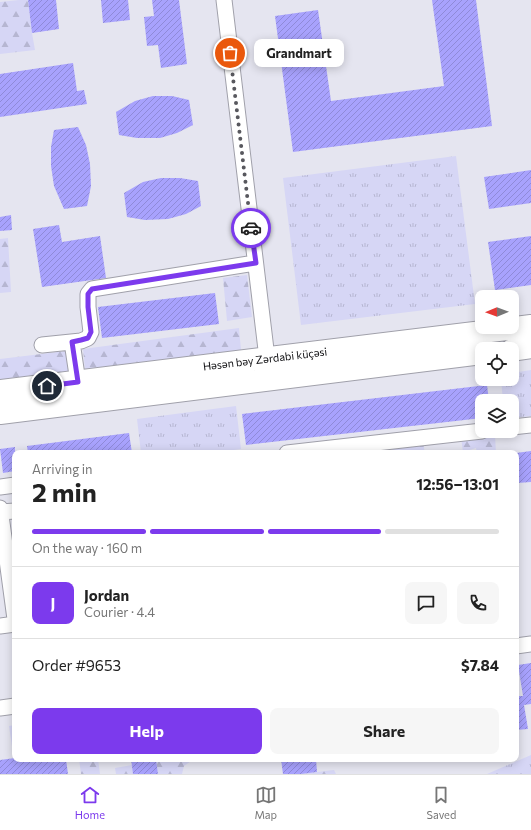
<!DOCTYPE html>
<html lang="en">
<head>
<meta charset="utf-8">
<style>
	:root { --surface:#fff; --page:#f6f6f6; --text:#222; --muted:#767676; --line:#e0e0e0; --accent:#7c3aed }
	body { margin:0; font-family:Commissioner,sans-serif; background:var(--page); color:var(--text); height:100vh; display:flex; flex-direction:column; font-size:15px; white-space:nowrap }
	* { box-sizing:border-box; margin:0 }
	p { font-size:13px; color:var(--muted) }
	.icon { flex:none; width:22px; height:22px; fill:none; stroke:currentColor; stroke-width:2; stroke-linecap:round; stroke-linejoin:round }
	.map { position:relative; flex:1; overflow:hidden }
	.side { position:absolute; left:12px; top:450px; width:507px; height:312px; display:flex; flex-direction:column; background:var(--surface); border-radius:8px; box-shadow:0 2px 10px #0003 }
	.side>* { flex:none }
	.needle { width:26px; rotate:269deg }
	.buttons { position:absolute; left:475px; top:290px; display:grid; gap:8px }
	.buttons a { display:grid; place-items:center; width:44px; height:44px; border-radius:8px; background:var(--surface); box-shadow:0 2px 10px #0003; font-size:20px }
	.pin { position:absolute; display:grid; place-items:center; width:34px; height:34px; color:#fff; margin:-17px; border:2px solid #fff; border-radius:50%; box-shadow:0 1px 4px #0007 }
	.courier { position:absolute; display:grid; place-items:center; width:40px; height:40px; margin:-20px; border:3px solid #7c3aed; border-radius:50%; background:#fff; color:#222; box-shadow:0 1px 5px #0007 }
	.bubble { position:absolute; height:28px; border-radius:8px; background:var(--surface); box-shadow:0 2px 10px #0003; font-size:13px; font-weight:700; line-height:28px; text-align:center }
	.summary em { font-style:normal; font-weight:700 }
	.summary div { display:flex; flex-direction:column-reverse }
	.summary { display:flex; align-items:center; justify-content:space-between; height:68px; padding:0 20px }
	h1 { font-size:26px; font-weight:700; line-height:30px }
	.bar { display:grid; grid-template-columns:repeat(4,1fr); gap:6px 4px; align-content:center; height:48px; padding:0 20px }
	.bar i { height:5px; border-radius:3px; background:var(--line) }
	.bar .selected { background:var(--accent) }
	.bar p { grid-column:span 4 }
	.line { display:flex; align-items:center; gap:10px; padding:0 20px; border-top:1px solid var(--line) }
	.line div { flex:1 }
	.round { display:grid; place-items:center; flex:none; width:42px; height:42px; border-radius:8px; background:var(--page) }
	.cta { display:flex; gap:8px; margin-top:auto; padding:8px 20px }
	.cta a { flex:1; height:46px; border-radius:8px; background:var(--accent); color:#fff; font-size:16px; font-weight:700; line-height:46px; text-align:center }
	.cta a+a { background:var(--page); color:var(--text) }
	.tabs { display:flex; justify-content:space-around; align-items:center; height:56px; border-top:1px solid var(--line); background:var(--surface); font-size:11px; color:var(--muted) }
	.tabs a { display:grid; justify-items:center; gap:2px }
	.tabs .selected { color:var(--accent) }
	.map>svg:first-child { display:block }
	.grass { fill:url(#grass-tufts) }
	.forest { fill:url(#forest-firs) }
	.building { fill:url(#building-hatch) }
	.lines { fill:none; stroke-linecap:round; stroke-linejoin:round }
	.street-casing { stroke:#a0a0aa; stroke-width:17 }
	.primary-casing { stroke:#a0a0aa; stroke-width:24 }
	.street { stroke:#fff; stroke-width:15 }
	.primary { stroke:#fff; stroke-width:22 }
	.done { stroke:#58585e; stroke-width:4; stroke-dasharray:0 7.2 }
	.route { stroke:#7c3aed; stroke-width:5 }
	.labels { text-anchor:middle; stroke-width:3; stroke-linejoin:round; paint-order:stroke }
	.street-label { font-size:11px; fill:#0c0c0f; stroke:#fff }
</style>
</head>
<body>
<div class="map">
<svg width="531" height="774" viewBox="0 0 531 774">
	<defs>
		<pattern id="grass-tufts" width="24" height="20" patternUnits="userSpaceOnUse"><rect width="24" height="20" fill="#d6d6f5"/><path d="M3 7l-1-3M5 7V3M7 7l1-3M15 17l-1-3M17 17v-4M19 17l1-3" fill="none" stroke="#b6b6d1"/></pattern>
		<pattern id="forest-firs" width="22" height="20" patternUnits="userSpaceOnUse"><rect width="22" height="20" fill="#d6d6f5"/><path d="M5 1l3.5 6h-7zM16 11l3.5 6h-7z" fill="#b6b6d1"/></pattern>
		<pattern id="building-hatch" width="6" height="6" patternUnits="userSpaceOnUse"><rect width="6" height="6" fill="#a8a2fd"/><path d="M-1 1l2-2M0 6l6-6M5 7l2-2" fill="none" stroke="#8f8ad8"/></pattern>
	</defs>
	<rect width="100%" height="100%" fill="#e5e5f0"/>
	<path class="grass" d="M456,156l19,148 -174,21 -18,-147z
		M531,370v46l-19,2v-17h-9l-2,-22h11v-6z
		M236,406l5,43 -28,4h-72l-4,-34z
		M531,755v19h-44z"/>
	<path class="forest" d="M19,0h9l4,33 3,17 -35,4v-52z
		M8,238l3,54 -11,1v-54z
		M247,275l5,42 -25,4 -4,-43z
		M239,328l2,22 -156,19 -2,-20z
		M66,351l4,24 -70,8v-24z
		M495,435l1,18h-19l-1,-5 -13,4 -2,-14z
		M423,443l2,10h-32l-1,-4z
		M15,725v28h-2l-4,-27z
		M79,759h19l2,15h-19z
		M156,759h38l-10,7 -2,8h-24z
		M132,765l1,9h-17l-1,-6z
		M334,770l2,4h-35z"/>
	<path class="building" d="M28,0h28l3,29 -27,4z
		M101,0h27l2,20 -27,3z
		M152,0h27l8,64 -26,4 -3,-23 -11,1 -3,-29 10,-1z
		M432,0h44l16,126 -199,26 -18,-136 43,-6 13,91 113,-15z
		M73,63l4,28 7,-1 3,14 -87,13v-43z
		M153,96h19l17,4 4,25 -16,8 -17,5h-23l-18,-3 -3,-23 19,-11z
		M78,127l8,18 4,19 1,22 -4,20 -23,3 -10,-23 -3,-20v-19l3,-17z
		M531,170v33l-42,6 -5,-32z
		M161,178h19l18,3 3,25 -15,8 -18,5 -23,1 -18,-3 -3,-24 19,-11z
		M11,215l1,15 -12,1v-14z
		M59,225l3,17 38,-6 6,42 -64,9 -9,-58z
		M531,236v49l-36,5 -7,-48z
		M215,293l4,31 -117,14 -4,-31z
		M487,385l2,16h-7v17l-236,27 -4,-31z
		M129,433l3,20h-104l-1,-7z
		M15,447v24l-12,2 -3,-24z
		M531,451v31l-14,1 -1,-10v-20z
		M531,663v41l-7,1 4,24 -12,1v-34h7l-5,-31z
		M15,758v1h51l2,15h-68v-14z
		M131,759h25l2,15h-25z
		M281,759h35l1,13 -16,2h-18z"/>
	<g class="lines">
		<g class="street-casing">
			<path id="street" d="M224,0l43,358
				M72,342l6,40
				M42,345l39,-4 7,-3 3,-6 -3,-25v-13l4,-5 163,-26
				M512,427l19,-2
				M287,453l195,-22
				M0,487l15,-2
				M0,508l15,111
				M0,512l15,-1
				M0,626l15,-2
				M516,646l15,-2
				M0,708l15,-2"/>
		</g>
		<g class="primary-casing">
			<path id="primary" d="M512,350l19,-3
				M0,391l531,-65
				M0,413l482,-60"/>
		</g>
		<use href="#street" class="street"/>
		<use href="#primary" class="primary"/>
	</g>
	<g class="lines">
		<path class="done" d="M230,53l21,175"/>
		<path class="route" d="M47,386l31,-4 -6,-40 9,-2 7,-2 3,-6 -3,-25v-13l4,-5 164,-26 -5,-35"/>
	</g>
	<g class="labels">
		<g class="street-label">
			<text transform="translate(265 359) rotate(-7)" y="4">Həsən bəy Zərdabi küçəsi</text>
		</g>
	</g>
</svg>
<div class="buttons">
<a><svg class="needle" viewBox="-14 -14 28 28"><path d="M0-13l5 13h-10z" fill="#e53935"/><path d="M0 13l5-13h-10z" fill="#767676"/></svg></a>
<a><svg class="icon" aria-label="locate" viewBox="0 0 24 24"><circle cx="12" cy="12" r="6"/><path d="M12 2v4M12 18v4M2 12h4M18 12h4"/></svg></a>
<a><svg class="icon" aria-label="layers" viewBox="0 0 24 24"><path d="M12 4l9 5-9 5-9-5zM3 14l9 5 9-5"/></svg></a>
</div>
<div class="pin" style="left:230px;top:53px;background:#ea580c"><svg class="icon" aria-label="bag" viewBox="0 0 24 24"><path d="M5 8h14l-1 12H6zM9 8a3 3 0 0 1 6 0"/></svg></div>
<div class="pin" style="left:47px;top:386px;background:#1f2937"><svg class="icon" aria-label="home" viewBox="0 0 24 24"><path d="M3 11l9-7 9 7M6 9v11h12V9"/></svg></div>
<div class="courier" style="left:251px;top:228px"><svg class="icon" aria-label="car" viewBox="0 0 24 24"><path d="M5 17H2v-5l4-1 3-4h7l3 4 3 1v5h-3M9 17h6M6 11h13"/><circle cx="7" cy="17" r="2"/><circle cx="17" cy="17" r="2"/></svg></div>
<div class="bubble" style="left:254px;top:39px;width:90px">Grandmart</div>
<section class="side">
<div class="summary"><div><h1>2 min</h1><p>Arriving in</p></div><em>12:56–13:01</em></div>
<div class="bar"><i class="selected"></i><i class="selected"></i><i class="selected"></i><i></i><p>On the way · 160 m</p></div>
<div class="line" style="height:72px"><b class="round" style="background:var(--accent);color:#fff">J</b><div><b>Jordan</b><p>Courier · 4.4</p></div><a class="round"><svg class="icon" aria-label="chat" viewBox="0 0 24 24"><path d="M4 5h16v11H9l-5 4z"/></svg></a><a class="round"><svg class="icon" aria-label="phone" viewBox="0 0 24 24"><path d="M5 4h4l2 5-3 2q2 4 5 5l2-3 5 2v4C11 20 4 13 5 4z"/></svg></a></div>
<div class="line" style="height:52px"><div>Order #9653</div><b>$7.84</b></div>
<div class="cta"><a>Help</a><a>Share</a></div>
</section>
</div>
<nav class="tabs">
<a class="selected"><svg class="icon" aria-label="home" viewBox="0 0 24 24"><path d="M3 11l9-7 9 7M6 9v11h12V9"/></svg>Home</a>
<a><svg class="icon" aria-label="map" viewBox="0 0 24 24"><path d="M3 6l6-2 6 2 6-2v14l-6 2-6-2-6 2zM9 4v14M15 6v14"/></svg>Map</a>
<a><svg class="icon" aria-label="saved" viewBox="0 0 24 24"><path d="M7 4h10v16l-5-4-5 4z"/></svg>Saved</a>
</nav>
</body>
</html>
